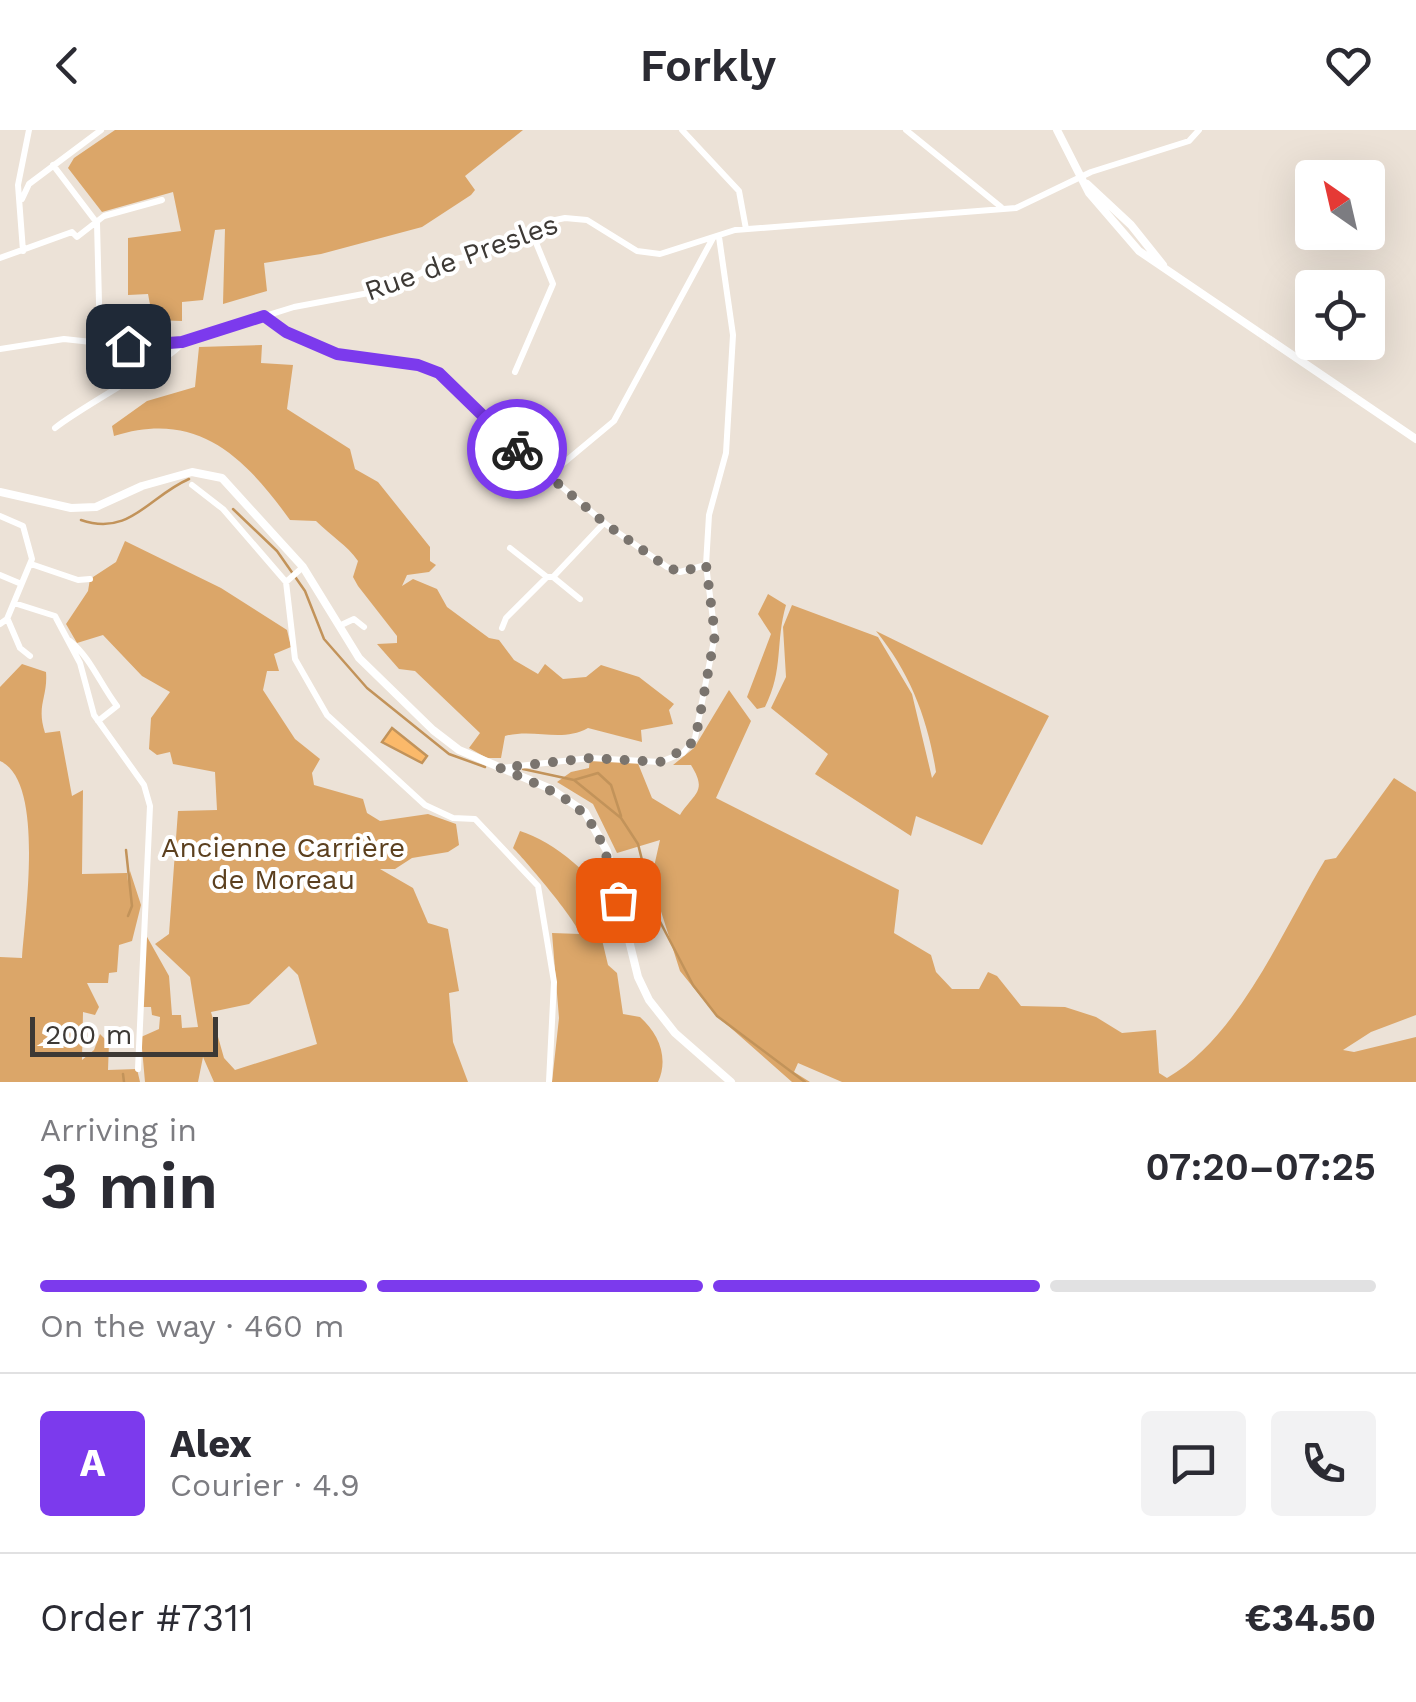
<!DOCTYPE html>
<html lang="en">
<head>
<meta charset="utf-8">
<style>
	:root { --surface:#fff; --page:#f2f2f3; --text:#2b2b33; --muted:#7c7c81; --line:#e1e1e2; --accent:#7c3aed }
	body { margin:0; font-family:"Work Sans",sans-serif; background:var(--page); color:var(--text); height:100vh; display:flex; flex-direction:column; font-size:38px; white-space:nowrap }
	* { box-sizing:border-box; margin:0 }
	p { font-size:32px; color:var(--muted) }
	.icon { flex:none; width:55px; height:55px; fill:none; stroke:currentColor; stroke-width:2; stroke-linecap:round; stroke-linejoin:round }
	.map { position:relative; height:952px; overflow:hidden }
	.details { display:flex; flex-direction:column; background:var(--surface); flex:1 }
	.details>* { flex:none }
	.needle { width:65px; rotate:326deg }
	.buttons { position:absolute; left:1295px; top:30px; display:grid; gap:20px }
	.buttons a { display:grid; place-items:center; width:90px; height:90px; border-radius:10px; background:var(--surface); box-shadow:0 10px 40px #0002; font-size:50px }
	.scale { position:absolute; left:30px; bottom:25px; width:188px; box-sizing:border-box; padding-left:10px; border:5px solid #3d3935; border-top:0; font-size:28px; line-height:35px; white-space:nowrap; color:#3d3935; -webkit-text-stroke:8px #fff; paint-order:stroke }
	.pin { position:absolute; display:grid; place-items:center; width:85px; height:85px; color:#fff; margin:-42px; border-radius:20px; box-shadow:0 5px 15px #0006 }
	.courier { position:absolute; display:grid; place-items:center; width:100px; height:100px; margin:-50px; border:8px solid #7c3aed; border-radius:50%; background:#fff; color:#222; box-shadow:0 2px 12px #0007 }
	.summary em { font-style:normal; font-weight:600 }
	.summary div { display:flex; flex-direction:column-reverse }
	.summary { display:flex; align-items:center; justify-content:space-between; height:170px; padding:0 40px }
	h1 { font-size:65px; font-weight:600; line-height:75px }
	.bar { display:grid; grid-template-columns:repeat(4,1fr); gap:15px 10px; align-content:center; height:120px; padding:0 40px }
	.bar i { height:12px; border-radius:8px; background:var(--line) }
	.bar .selected { background:var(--accent) }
	.bar p { grid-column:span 4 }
	.line { display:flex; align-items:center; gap:25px; padding:0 40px; border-top:2px solid var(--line) }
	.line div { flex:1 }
	.round { display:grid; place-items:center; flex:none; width:105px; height:105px; border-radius:10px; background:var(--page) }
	header { display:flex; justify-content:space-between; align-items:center; height:130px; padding:0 40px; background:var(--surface); font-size:45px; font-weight:600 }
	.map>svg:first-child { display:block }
	.green { fill:#dba669; fill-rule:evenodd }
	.water { fill:#fbb96a; stroke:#c2935a; stroke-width:2.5 }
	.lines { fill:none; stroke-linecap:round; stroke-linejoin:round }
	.stream { stroke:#c2935a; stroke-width:2.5 }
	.street { stroke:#fff; stroke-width:6 }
	.secondary { stroke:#fff; stroke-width:8 }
	.done { stroke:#7a746e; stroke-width:10; stroke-dasharray:0 18 }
	.route { stroke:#7c3aed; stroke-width:12 }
	.labels { text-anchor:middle; stroke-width:8; stroke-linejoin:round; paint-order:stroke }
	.street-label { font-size:28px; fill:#3d3935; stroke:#fff }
	.park-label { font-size:28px; fill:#5c401f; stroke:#fff }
</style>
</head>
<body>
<header><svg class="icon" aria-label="back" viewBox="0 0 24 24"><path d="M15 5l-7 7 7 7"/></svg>Forkly<svg class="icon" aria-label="heart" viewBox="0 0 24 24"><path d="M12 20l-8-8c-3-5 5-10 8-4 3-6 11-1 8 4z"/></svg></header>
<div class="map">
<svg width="1416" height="952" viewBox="0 0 1416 952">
	<rect width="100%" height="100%" fill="#ece2d7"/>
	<path class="green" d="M115,0h408l-58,46 10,14 -4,5 -49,32 -101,27 -57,9 3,28 -44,13 2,-75 -10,1 -12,70 -21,2v19l-29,-1 -5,-26 -20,1v-57l53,-7 -8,-39 -71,20 -34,-44 6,-10z
		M262,215l-1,18 32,2 -6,44 63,40 5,20 23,13 52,65v14l6,4 -7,7 -22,3 -5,11 11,-7 24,10 10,18 42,31 10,2 15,20 24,14 7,-10 18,15 23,-2 15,-12 38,12 35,27 -5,6 4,14 -32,6 1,12 -54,-14c-27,15 -53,0 -83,8l-4,22h-14l-18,-10 11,-15 -65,-62 -16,-2 -22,-25 20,-1v-7l-39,-50 -5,-9 5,-16c-11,-16 -27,-25 -42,-40l-26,-1c-47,-65 -93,-110 -176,-84l-2,-10 35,-25 48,-14 4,-40z
		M125,411l96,47 66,42 4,17 -17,7 5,17h-12l-4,19 32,49 25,20 -8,14 2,12 49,14 4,14 13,8 48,-7 28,10 3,21 -11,7 -36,6 -17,11h-15l33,19 15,35 20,6 11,62 -10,2 4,49 15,40h-254l-11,-25 -5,25h-53l-4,-45 18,-8 1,-12 -8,-2 -1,-8h-10l5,-72 23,41 3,39h9l1,13 16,-1 -8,-50 -35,-33 14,-10 9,-123 39,-1 -2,-38 -42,-8 -3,-12 -13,3 -8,-6 2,-31 19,-26 -28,-16 -39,-41 -26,8 -11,-19 22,-33 2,-12 26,-17zM289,836l9,9 19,69 -82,26 -11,-12 -13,-46 38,-8z
		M768,464l18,11c-11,38 -2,64 -21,102l-8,2 -10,-12 24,-63 -13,-20z
		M792,475l86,32 34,57 20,84 4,-6c-8,-53 -26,-99 -60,-141l173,85 -67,129 -66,-29 -5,20 -96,-62 13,-20 -57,-46 15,-31 -3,-50z
		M22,534l24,8c2,26 -10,33 -1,61l15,-2 12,65 11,-6 -1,84 45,-1 1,8 2,-10 11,34 -9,36 -13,4 -2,27 -8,1 -1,10h-21l12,24 -4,8 -12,-3 -1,48 12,-10 6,-16 9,9 -1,27 29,-1 3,13h-140v-125l22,1c3,-45 23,-177 -22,-197v-74z
		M729,560l22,31 -35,77 183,92 -5,43 37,22 5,17 16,17h27l9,-17 9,4 24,30 44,1 31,10 26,16 34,-3 3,43 8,5c72,-41 116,-149 158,-218l11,-2 58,-80 22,14v223l-45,17 -28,18 11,2 62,-15v45h-574l-44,-19 -4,9 16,10h-18l-77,-68 -35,-43 -29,-91 9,-40 -43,13 -24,-49 -36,-22 14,-10 18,-4 1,-10 47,3 15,37 28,17c14,-22 28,-23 11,-50h-18l21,-17z
		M520,701c33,10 79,47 92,80l-14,12 10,42 9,8 6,41 17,3c19,17 29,41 18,65h-106l7,-64 -7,-85 28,1c-5,-15 -53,-72 -67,-86z"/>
	<path class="water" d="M392,598l35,28 -5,7 -40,-21z"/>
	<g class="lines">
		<path class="stream" d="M233,379l44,42 28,40 19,48 43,49 82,66 36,13
			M81,390c49,17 68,-24 108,-41
			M523,639l51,11 47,38 17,26 17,68 38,73 24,31 88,66
			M574,650l24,-7 13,12 10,31
			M126,720l6,56 -4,10
			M123,944l1,8"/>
		<path class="street" d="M682,0l57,61 7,38
			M906,0l95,77
			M53,35l44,58 3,119
			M22,69l7,-15 72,-54
			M23,121l-5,-66 11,-55
			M0,128l72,-26 5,5 27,-21 58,-16
			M264,187l21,15 52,21 81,12 21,8 44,47 124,105 60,42 13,5 26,-7
			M0,219l64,-10 64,7 54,-4 112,-35 96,-18 52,-27 63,-14 41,-26 19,-4 22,2 50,31 23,3 75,-24 281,-22 75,-36 98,-31 10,-11
			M515,242l38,-88 -21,-51
			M55,298c22,-19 121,-72 126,-84
			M548,346l66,-55 99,-183
			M192,355l31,24 63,73 9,77 32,56 98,90 28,13 22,1 63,67 16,96 -5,100
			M0,386l23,10 9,33 -25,60 -7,5
			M510,418l37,29
			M31,434l47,16 12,-1
			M0,445l19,8
			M547,447h6l51,-54
			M553,447l27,22
			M286,452l17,-15
			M14,473l41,13 25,47 14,52 50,70 6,21 -12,263
			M8,490l12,28 10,8
			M339,496l15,-7 10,8
			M502,498l4,-10 41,-41
			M70,511c21,17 30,43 47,65l-19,15
			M501,638l89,-10 70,4 23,-9 12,-15 20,-103 -9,-70 3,-50 17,-62 7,-118 -14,-98"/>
		<path class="secondary" d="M1057,0l32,63 50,58 277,188
			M1087,54l44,41 32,40
			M0,362l71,16 25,-1 46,-21 50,-14 30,6 81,89 56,91 74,72 26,20 92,39 34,23 22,39 31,126 11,23 26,33 56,49"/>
	</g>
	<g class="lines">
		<path class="done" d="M517,319l90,76 60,42 13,5 26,-7 9,70 -17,91 -8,20 -30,16 -70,-4 -90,10c84,36 97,40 118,132"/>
		<path class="route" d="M128,216l54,-4 82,-26 22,16 51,22 81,11 21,8 78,76"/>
	</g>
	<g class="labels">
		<g class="street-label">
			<text transform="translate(461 127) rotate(-20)" y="10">Rue de Presles</text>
		</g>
		<g class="park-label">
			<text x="283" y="727">Ancienne Carrière<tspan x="283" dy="32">de Moreau</tspan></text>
		</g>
	</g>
</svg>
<div class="buttons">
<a><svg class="needle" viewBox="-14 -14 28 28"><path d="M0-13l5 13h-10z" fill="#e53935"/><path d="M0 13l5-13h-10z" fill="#7c7c81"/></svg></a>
<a><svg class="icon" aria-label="locate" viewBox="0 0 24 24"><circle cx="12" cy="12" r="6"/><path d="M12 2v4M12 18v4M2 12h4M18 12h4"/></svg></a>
</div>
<div class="scale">200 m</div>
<div class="pin" style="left:618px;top:770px;background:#ea580c"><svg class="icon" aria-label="bag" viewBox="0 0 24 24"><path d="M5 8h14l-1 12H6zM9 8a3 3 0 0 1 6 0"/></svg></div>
<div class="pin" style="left:128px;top:216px;background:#1f2937"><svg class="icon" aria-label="home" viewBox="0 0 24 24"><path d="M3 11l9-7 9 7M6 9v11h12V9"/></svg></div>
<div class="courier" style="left:517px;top:319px"><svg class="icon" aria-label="bike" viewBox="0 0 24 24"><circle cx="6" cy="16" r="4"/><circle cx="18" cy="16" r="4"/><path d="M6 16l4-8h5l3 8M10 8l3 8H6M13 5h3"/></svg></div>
</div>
<section class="details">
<div class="summary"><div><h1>3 min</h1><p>Arriving in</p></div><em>07:20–07:25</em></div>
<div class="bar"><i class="selected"></i><i class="selected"></i><i class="selected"></i><i></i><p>On the way · 460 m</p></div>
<div class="line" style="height:180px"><b class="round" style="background:var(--accent);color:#fff">A</b><div><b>Alex</b><p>Courier · 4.9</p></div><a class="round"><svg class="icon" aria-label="chat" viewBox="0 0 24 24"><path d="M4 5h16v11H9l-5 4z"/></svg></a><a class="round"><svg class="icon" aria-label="phone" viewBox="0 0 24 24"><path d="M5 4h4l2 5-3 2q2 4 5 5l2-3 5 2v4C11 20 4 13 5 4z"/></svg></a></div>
<div class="line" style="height:130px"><div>Order #7311</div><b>€34.50</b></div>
</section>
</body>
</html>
